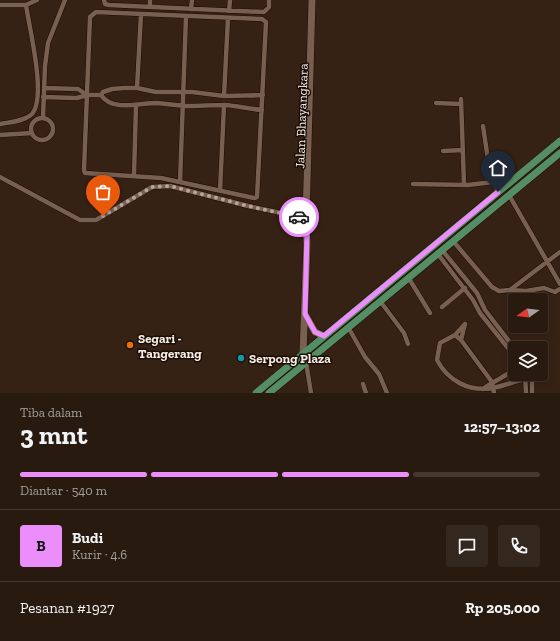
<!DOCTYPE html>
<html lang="id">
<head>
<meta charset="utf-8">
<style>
	:root { --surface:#281a0f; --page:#34271d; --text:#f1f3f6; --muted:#a5a19e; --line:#44382f; --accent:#eb8dfb }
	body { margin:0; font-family:"Zilla Slab",serif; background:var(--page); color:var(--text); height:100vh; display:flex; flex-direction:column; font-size:15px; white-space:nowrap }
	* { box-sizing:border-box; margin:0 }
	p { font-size:13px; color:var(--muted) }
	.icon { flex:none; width:22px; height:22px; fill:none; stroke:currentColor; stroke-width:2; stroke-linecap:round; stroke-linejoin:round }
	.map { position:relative; height:393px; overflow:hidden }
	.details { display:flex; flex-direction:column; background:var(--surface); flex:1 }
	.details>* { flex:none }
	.needle { width:26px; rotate:256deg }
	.controls { position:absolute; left:508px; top:293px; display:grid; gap:8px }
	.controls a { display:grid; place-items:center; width:40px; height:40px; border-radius:4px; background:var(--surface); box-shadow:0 2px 6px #0003,0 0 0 1px var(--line); font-size:20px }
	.pin { position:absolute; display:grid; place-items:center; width:34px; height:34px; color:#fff; margin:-41px -17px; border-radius:50% 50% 50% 0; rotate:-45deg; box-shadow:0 0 4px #0007 }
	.pin .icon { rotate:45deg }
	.courier { position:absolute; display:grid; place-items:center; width:40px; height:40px; margin:-20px; border:3px solid #eb8dfb; border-radius:50%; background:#fff; color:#222; box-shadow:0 1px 5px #0007 }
	.overview em { font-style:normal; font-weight:700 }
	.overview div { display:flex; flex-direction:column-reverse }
	.overview { display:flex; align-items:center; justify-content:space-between; height:68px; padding:0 20px }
	h1 { font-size:26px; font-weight:700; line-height:30px }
	.bar { display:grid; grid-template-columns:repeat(4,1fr); gap:6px 4px; align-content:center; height:48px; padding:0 20px }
	.bar i { height:5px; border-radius:3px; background:var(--line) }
	.bar .active { background:var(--accent) }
	.bar p { grid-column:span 4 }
	.line { display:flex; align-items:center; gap:10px; padding:0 20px; border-top:1px solid var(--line) }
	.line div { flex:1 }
	.round { display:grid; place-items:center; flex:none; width:42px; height:42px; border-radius:4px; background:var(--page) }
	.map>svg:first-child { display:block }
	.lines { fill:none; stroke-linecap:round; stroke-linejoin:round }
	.minor-casing { stroke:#1d0a01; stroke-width:5.5 }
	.secondary-casing { stroke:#1d0a01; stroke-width:8 }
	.primary-casing { stroke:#1d0a01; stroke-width:8 }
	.minor { stroke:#786051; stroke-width:4.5 }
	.secondary { stroke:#786051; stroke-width:7 }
	.primary { stroke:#558e64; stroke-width:7 }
	.done { stroke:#b5a59b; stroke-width:4; stroke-dasharray:0 7.2 }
	.route { stroke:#eb8dfb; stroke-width:5 }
	.food-dot { fill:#e8710a; stroke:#170e08; stroke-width:1.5 }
	.culture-dot { fill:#0f9aa8; stroke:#170e08; stroke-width:1.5 }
	.labels { text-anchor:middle; stroke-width:3; stroke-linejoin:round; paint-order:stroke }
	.street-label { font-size:13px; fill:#faebe3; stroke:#170e08 }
	.poi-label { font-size:13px; font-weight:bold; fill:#faebe3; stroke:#170e08; text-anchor:start }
</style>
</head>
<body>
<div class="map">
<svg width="560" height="393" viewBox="0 0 560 393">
	<rect width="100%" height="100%" fill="#362214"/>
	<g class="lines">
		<g class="minor-casing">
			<path id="minor" d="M104,0l1,4 4,1 155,7 5,-5v-7
				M0,5h26l11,-5
				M150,7v-7
				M191,9l1,-9
				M229,11l1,-11
				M96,12l166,7 4,3 -9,175 -3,1 -93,-20 -76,-5 -1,-3 6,-153z
				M44,88l34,1 9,6
				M137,88l4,-74
				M101,95c11,17 39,8 56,8 9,1 18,2 28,3 13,0 27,-1 40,-1 13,1 24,4 37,5
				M224,96l4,-78
				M43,97l34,1 10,-3h14l2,-3 9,-3 12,-1h13l19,4h36l32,4 39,-1
				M461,99l3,86
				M436,103l25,1
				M31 129a11 11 0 1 1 22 0a11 11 0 1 1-22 0Z
				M43,118l2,-52 3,-23 17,-43
				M0,124c10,-2 25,-3 32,-10 15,-17 -3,-87 -6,-109
				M483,126l7,47 8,19
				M0,135l32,-2
				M443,151l20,-1
				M134,176l2,-71
				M0,177l80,43h16l56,-33 18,-1 78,20 62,13
				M180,182l6,-166
				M413,184l55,1 25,-3
				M220,191l4,-86
				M509,195l51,89
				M453,241l39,46 7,4 11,-1 50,-38
				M442,250l35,43 8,17 30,39
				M437,253l36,47 7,13 35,44
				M408,277l22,36
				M510,290l16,1 18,-3 11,4 5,-3
				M380,301l24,32 4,11
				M442,307l23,-19
				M465,324l-10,11 -15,8 -3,17c11,21 32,32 56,28 11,-2 22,-7 33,-9
				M348,327l17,30 14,17 8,19
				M455,335l6,5 31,42 2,11
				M461,340l4,-16
				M306,362l5,31
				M525,374l1,19
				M532,374v19
				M363,384l3,9
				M483,389c10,-8 23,-12 32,-21"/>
		</g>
		<g class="secondary-casing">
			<path id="secondary" d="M306,316l9,16 9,4
				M303,353l4,-108 -1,-27 6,-218"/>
		</g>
		<g class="primary-casing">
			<path id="primary" d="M256,393l304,-252
				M269,393l291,-240"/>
		</g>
		<use href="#minor" class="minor"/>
		<use href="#secondary" class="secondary"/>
		<use href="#primary" class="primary"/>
	</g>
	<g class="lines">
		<path class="done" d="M103,216l49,-29 18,-1 78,20 51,11"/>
		<path class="route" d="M299,217l11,2 -3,13 -2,82 10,18 9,4 174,-144"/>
	</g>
	<circle class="food-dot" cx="130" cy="345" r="4"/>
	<circle class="culture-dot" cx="241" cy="358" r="4"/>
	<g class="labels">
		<g class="street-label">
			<text transform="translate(301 116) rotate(-88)" y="5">Jalan Bhayangkara</text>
		</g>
		<g class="poi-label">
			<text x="138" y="343">Segari -<tspan x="138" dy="15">Tangerang</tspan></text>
			<text x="249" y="363">Serpong Plaza</text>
		</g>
	</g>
</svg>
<div class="controls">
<a><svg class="needle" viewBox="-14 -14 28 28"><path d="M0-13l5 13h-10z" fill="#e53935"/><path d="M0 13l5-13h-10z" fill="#a5a19e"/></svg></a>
<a><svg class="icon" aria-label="layers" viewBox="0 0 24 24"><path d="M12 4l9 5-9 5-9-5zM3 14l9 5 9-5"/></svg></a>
</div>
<div class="pin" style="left:103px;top:216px;background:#ea580c"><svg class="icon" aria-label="bag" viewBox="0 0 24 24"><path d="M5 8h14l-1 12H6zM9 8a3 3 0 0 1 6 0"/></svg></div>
<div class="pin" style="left:498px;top:192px;background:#1f2937"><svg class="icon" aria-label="home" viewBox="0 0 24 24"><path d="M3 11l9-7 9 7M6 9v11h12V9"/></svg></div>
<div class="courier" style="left:299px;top:217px"><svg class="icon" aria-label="car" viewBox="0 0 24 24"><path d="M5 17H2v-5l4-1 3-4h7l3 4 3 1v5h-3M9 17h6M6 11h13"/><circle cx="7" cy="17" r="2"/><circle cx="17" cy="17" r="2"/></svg></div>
</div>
<section class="details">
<div class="overview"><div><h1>3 mnt</h1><p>Tiba dalam</p></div><em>12:57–13:02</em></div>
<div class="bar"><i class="active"></i><i class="active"></i><i class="active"></i><i></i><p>Diantar · 540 m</p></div>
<div class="line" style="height:72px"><b class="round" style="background:var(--accent);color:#111">B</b><div><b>Budi</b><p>Kurir · 4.6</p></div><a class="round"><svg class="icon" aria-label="chat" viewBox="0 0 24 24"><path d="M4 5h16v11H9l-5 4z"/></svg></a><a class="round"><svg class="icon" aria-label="phone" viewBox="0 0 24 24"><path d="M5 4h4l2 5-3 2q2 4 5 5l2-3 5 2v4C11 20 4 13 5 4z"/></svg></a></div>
<div class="line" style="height:52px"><div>Pesanan #1927</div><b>Rp 205,000</b></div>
</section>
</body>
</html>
